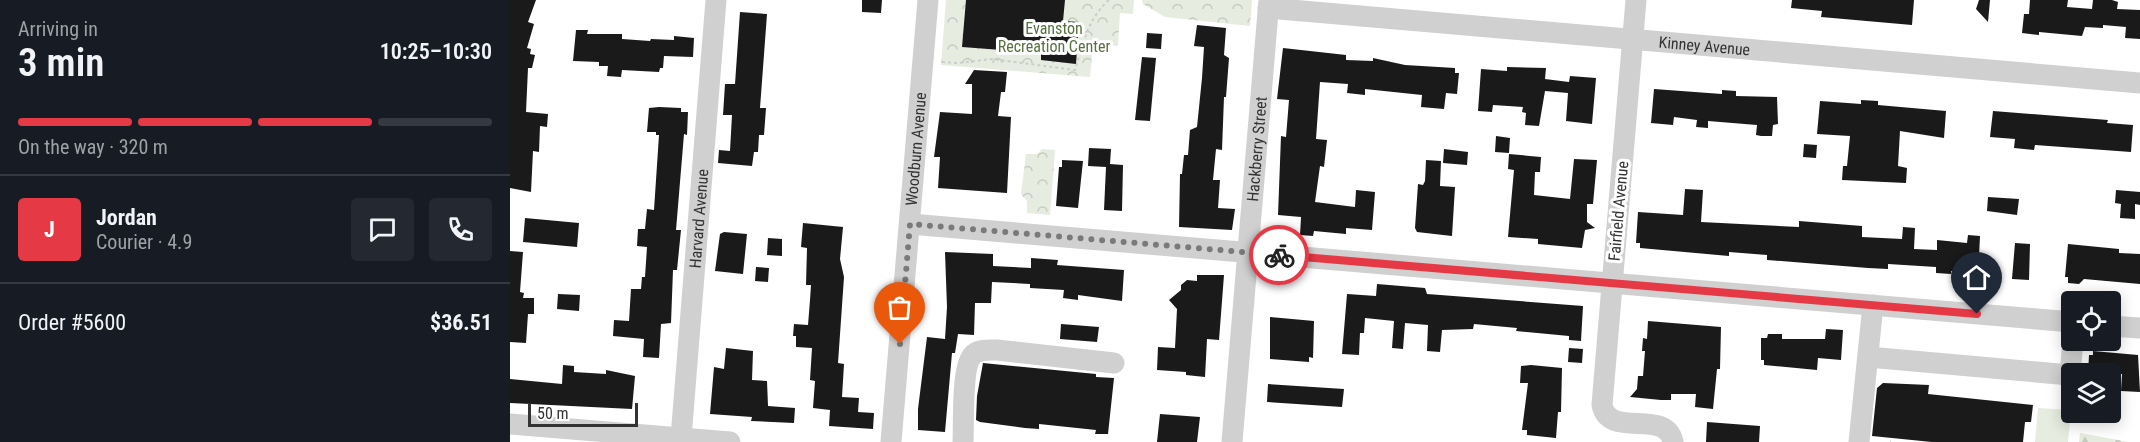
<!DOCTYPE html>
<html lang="en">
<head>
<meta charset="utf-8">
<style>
	:root { --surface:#171b24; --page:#242831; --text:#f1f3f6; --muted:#9ea1a6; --line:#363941; --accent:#e63946 }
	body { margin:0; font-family:"Roboto Condensed",sans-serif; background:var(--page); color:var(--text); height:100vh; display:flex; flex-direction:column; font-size:22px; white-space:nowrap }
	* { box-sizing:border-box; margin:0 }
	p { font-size:20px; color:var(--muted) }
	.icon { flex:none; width:33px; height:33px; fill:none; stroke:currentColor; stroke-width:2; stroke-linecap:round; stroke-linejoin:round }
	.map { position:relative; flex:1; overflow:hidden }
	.drawer { display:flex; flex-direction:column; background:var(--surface); width:510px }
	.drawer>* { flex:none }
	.tools { position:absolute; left:1551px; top:291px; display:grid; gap:12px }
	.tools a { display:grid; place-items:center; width:60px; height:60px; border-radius:6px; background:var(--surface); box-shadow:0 3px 15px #0003; font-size:30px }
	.scale { position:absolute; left:18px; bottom:15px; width:110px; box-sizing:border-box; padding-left:6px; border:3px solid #333; border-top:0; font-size:16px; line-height:21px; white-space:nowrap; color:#333; -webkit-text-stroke:4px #fff; paint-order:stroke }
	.pin { position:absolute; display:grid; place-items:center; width:51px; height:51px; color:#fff; margin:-62px -26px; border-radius:50% 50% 50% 0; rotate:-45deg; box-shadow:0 0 6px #0007 }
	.pin .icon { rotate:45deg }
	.courier { position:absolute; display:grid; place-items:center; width:60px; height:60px; margin:-30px; border:4px solid #e63946; border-radius:50%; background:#fff; color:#222; box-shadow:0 2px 8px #0007 }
	.overview em { font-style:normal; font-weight:600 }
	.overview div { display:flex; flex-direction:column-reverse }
	.overview { display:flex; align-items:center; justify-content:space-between; height:102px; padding:0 18px }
	h1 { font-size:39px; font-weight:600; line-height:45px }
	.bar { display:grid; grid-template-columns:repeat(4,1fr); gap:9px 6px; align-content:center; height:72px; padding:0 18px }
	.bar i { height:8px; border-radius:4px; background:var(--line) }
	.bar .on { background:var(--accent) }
	.bar p { grid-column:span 4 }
	.line { display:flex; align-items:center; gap:15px; padding:0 18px; border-top:2px solid var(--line) }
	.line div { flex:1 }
	.round { display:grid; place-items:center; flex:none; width:63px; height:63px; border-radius:6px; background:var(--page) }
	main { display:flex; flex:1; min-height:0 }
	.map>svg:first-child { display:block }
	.green { fill:#e6ecdf }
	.forest { fill:url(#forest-firs) }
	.park { fill:url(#park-crowns) }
	.building { fill:#1a1a1a }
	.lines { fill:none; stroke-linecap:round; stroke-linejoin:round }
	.path { stroke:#cdcdcd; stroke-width:2; stroke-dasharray:3 3; stroke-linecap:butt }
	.minor { stroke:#d0d0d0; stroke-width:21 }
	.done { stroke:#7a7a7a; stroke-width:6; stroke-dasharray:0 10.8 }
	.route { stroke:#e63946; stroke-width:8 }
	.labels { text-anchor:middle; stroke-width:6; stroke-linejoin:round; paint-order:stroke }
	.park-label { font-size:16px; fill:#56703f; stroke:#fff }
	.street-label { font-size:16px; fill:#333; stroke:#fff }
</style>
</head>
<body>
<main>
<section class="drawer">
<div class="overview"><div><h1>3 min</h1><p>Arriving in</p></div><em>10:25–10:30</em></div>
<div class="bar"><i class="on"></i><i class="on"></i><i class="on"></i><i></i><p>On the way · 320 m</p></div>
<div class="line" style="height:108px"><b class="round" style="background:var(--accent);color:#fff">J</b><div><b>Jordan</b><p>Courier · 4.9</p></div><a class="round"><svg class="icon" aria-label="chat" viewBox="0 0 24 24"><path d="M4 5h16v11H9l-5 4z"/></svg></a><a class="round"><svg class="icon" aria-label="phone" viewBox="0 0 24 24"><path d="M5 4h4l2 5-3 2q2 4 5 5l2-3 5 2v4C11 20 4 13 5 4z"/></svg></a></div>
<div class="line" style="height:78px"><div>Order #5600</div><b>$36.51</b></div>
</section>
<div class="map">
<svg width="1630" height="442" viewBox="0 0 1630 442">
	<defs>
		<pattern id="forest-firs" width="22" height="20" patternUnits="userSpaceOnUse" patternTransform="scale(1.5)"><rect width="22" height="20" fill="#e6ecdf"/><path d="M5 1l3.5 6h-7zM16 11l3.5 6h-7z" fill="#c6cbc0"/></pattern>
		<pattern id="park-crowns" width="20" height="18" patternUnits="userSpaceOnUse" patternTransform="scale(1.5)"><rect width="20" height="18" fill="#e6ecdf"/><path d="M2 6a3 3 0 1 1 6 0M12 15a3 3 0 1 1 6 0" fill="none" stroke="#c6cbc0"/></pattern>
	</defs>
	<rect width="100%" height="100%" fill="#fff"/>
	<path class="green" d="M1528,408l33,2 -3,32h-33z"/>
	<path class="forest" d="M1570,433l49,9h-50z"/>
	<path class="park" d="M436,0h188l-1,14 -13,-1 -2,33 -25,-2 -3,33 -149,-12z
		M632,0h110l-2,26 -85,-9 -22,-13z
		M532,149l13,1 -5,65 -23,-2v-12l-6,-7 5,-40h11z"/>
	<path class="building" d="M0,0h26l-8,22 6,2 -7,24 4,1 -1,5 5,1 -3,13h-4l-2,44 22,2 -1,13 -7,-1 -1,26 -6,-1 -2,41 -21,-4z
		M352,0h20l-1,13 -19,-1z
		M456,0h99l-2,21 16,1 -3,42 -35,-4v-7l-79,-6z
		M1282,0h122l-2,25 -91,-8 1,-6 -31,-3z
		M1469,0h11l-2,22 -12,-13z
		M1520,0h38l-1,7 25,2 1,-9h19l6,2 -1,7 23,1v29l-15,-1 1,-11 -23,-2v3l-18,-1 -3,9 -43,-4v3l-17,-2 2,-19h5z
		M230,12l27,2 -7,94h6l-2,27h-5l-1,17h-4l-2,14 -34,-3 1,-13 11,1 2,-36h-9l2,-31h10z
		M687,25l29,3 -2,27 5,3 -3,39h-2l-2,53 -6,-1 -3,31h7l-2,28 17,1 -3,21 -53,-3 1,-53h2l2,-19h4l2,-25 7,-3 5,-49 2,-31 -10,-1z
		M66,30h12l-1,4h35v5l28,2 1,-2 23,1v-4l20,2 -1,19 -29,-1 -1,12h-3l-1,4 -37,-2 -1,7 -14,-1 1,-10h-9v-4l-26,-1z
		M637,33l15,1 -1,15 -15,-1z
		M773,48l63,7v5l27,1v-3l32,7 50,3v5h4l-2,21 -11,-1 -2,16 -23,-2 1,-12 -57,-6v6l-18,-2 1,-9 -28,-2 -4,57 11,1 -3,27 -4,-1 -5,36 40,5 1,-17 19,2 -3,38 -26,-2v6l-32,-3 -1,5 -13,-1 1,-18 -23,-2 3,-79 5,1 3,-37 -12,-1z
		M632,57l14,1 -6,63 -15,-1z
		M997,67l39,1 -1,11 24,3 1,-6 26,2 -4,46 -26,-3 2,-28 -23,-2 -6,35 -14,-1 1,-12 -4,-1 1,-5 -30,-2 -1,7 -14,-1 3,-42 26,2z
		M464,70l33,2 -2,20h-4l-3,24 13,1 -4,76 -69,-5 2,-31h-6l6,-45 32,2v-30h-7z
		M1144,89l68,5v-4l14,1v5l41,1 1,27 -5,1 -1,11h-11l-5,-1 1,-10 -49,-4v7l-12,-1 1,-7 -23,-3 -1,8 -22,-2z
		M1351,100l17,1v4l68,6 -2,27 -44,-7 -2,35 9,2 -1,15 -64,-3 1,-14h4l3,-30 -33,-2 3,-33 41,3z
		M149,107l22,1v4h7l-1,23 -3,-1 -8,96h5l-4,40h-4l-2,53 -10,1 -2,34 -16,-1 1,-18 -31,-3 1,-16 15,1 2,-32h10l1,-12h3l2,-30 -10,-1 1,-17h7l2,-20 7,1 5,-75h-3v-3h-9l2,-24z
		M1483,111l115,9 -1,3 26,2 -2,27 -96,-7 -1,5 -20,-2 1,-9 -25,-2z
		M986,136l14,2 -1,15 -14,-1z
		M1294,144l13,1 -1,13 -13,-1z
		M579,148l22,1 -1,15 13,1 -1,46 -18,-1 2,-43 -18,-1z
		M934,149l24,3 -1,13 -24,-2z
		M999,154l32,3 -1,15h-5l-1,23 36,4 4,-40 23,1 -4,44h-6v18l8,6 -10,2 -3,18 -44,-4v-5l-30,-2 6,-67 -6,-1z
		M552,160l21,1 -5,47 -22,-2 3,-39h3z
		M916,160l15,1 -1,25 15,1 -3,49 -35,-4 -2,-4 3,-44 5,1 2,-4z
		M1175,189l18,1 -2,32 98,5v-6l63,5v11l40,2 1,-12 12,1 -1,21 23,1v-10l30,3 1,-8 12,1 -1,20 6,1 -1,16 -33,-2v3l-15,-1v-6l-48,-3v5l-20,-1 -101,-8v-5l-38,-3v4l-89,-8v-5h-4l2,-31 45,3z
		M1606,190l24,2v13l-5,-1v15l-15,-1 1,-14 -6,-1z
		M1478,197l31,2 -2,16 -30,-4z
		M15,218l54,5 -2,24 -54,-5z
		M293,223l40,4 -3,32 4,18 -6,86 6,1 -2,33 17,1 -1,14 16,1 -1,16 -44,-3 1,-16 -17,-2 2,-27 -5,-1 2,-32 -16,-1v-11h-3l1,-12 14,1 2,-25 1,-15h-5l1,-37 -6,-1z
		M214,232l23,2 -4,40 -28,-3 5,-37z
		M258,238l14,1v17l-15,-1z
		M1505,243l15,1 -1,36 -17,-1z
		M1558,244l51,5v4l21,1v30l-56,-5 -5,5 -11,-1v-6h-3z
		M0,251l13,1 -3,40 4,1 -1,5h11v16h-6l-2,29 -16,-1z
		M435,252l48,2v12l38,2v-10l27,2 -1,5 67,5 -2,31 -44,-6v5l-15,-2 1,-8 -34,-2v-4l-38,-2 -1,21h-16l-1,32 -16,-1 -3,19h-3l-7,79 -27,-2v-21l9,-72 18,2 2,-32z
		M246,267l13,1 -1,14 -13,-1z
		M687,275h27l-5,65 -12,-1 -2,38 -19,-2v-3l-29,-2 1,-23 17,1 2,-39 -8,-9 12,-10v-5l6,-5 10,1z
		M867,284l48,4 2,6 156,12 -2,35 -12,-1v-4l-53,-5 1,-3 -43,-4 -1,5 -31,1 -2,22 -13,-1 1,-26 -23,-2 -2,26 -11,-1 2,-27 -29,-3 -1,15h-4l-1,22 -17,-1 5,-60 29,2z
		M48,294l22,1 -1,16 -22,-2z
		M760,317l44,4 -1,37 -4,-1v5l-39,-3z
		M1138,321l73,6 -1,42h-3l-4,40 -18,-2 1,-13h-25v6h-10l-31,-3 7,-8 1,-13h5l2,-25h-3l1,-13 4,1z
		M551,324l38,3 -2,15 -37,-3z
		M1316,329l17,1 -2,30 -23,-2 -1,12 -53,-5v-5h-3v-22h6l1,-4h14v5h43z
		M216,348l27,3 -1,29 15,1 1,25 27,2 -1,15 -43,-2 1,-4 -42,-3 4,-47 10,2z
		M1059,348l14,1 -1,14 -14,-1z
		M1583,351l45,4 2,37 -19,-1 1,-17h-34l1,-19h4z
		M473,363l113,11v3l18,1 -6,56h-13l1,-4 -57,-6v5l-14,-1 -45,-6 -4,-2 1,-24z
		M53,365l11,1v6l32,2v-4l29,6 -3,33 -122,-6v-24l52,5z
		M1021,365l31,3 -1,44h-3l-2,26 -29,-3v-5h-5l6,-47h-8l1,-17z
		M1373,383l46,2 -1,9 105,11 -2,17h-6l-2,20h-91l-60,-6 5,-48z
		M758,384l76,5 -2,18 -75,-5z
		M650,414l40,3 -3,25h-40z
		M1197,422l53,4 -1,16h-53z"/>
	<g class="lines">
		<path class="path" d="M432,62l16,1 34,-4 83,11c8,-26 13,-52 34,-70
			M1380,442h1"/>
		<g class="minor">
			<path d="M1126,0l-34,405c7,35 64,2 71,37"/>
			<path id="s1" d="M758,8l872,75"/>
			<path d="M400,224l1162,98"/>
			<path d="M1600,326l30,2"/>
			<path d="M1358,357l202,18 3,-35"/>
			<path d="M0,424l220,18"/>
			<path id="s2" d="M171,438l35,-438"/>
			<path id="s3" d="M381,442l37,-442"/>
			<path d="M453,442c1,-17 -2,-79 11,-88 6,-5 15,-4 23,-4l117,13"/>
			<path id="s4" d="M722,442l37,-442"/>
			<path d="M1349,442l14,-137"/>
		</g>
	</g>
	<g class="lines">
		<path class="done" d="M390,344l10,-120 369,31"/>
		<path class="route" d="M769,255l698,59"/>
	</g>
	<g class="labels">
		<g class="park-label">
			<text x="544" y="34">Evanston<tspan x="544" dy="18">Recreation Center</tspan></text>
		</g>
		<g class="street-label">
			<text dy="6" stroke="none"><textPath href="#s1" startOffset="438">Kinney Avenue</textPath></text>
			<text dy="6" stroke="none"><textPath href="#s3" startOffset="294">Woodburn Avenue</textPath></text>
			<text dy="6" stroke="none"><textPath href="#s4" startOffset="294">Hackberry Street</textPath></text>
			<text transform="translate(1108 211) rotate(-85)" y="6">Fairfield Avenue</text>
			<text dy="6" stroke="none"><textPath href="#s2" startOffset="220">Harvard Avenue</textPath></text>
		</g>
	</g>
</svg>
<div class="tools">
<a><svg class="icon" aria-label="locate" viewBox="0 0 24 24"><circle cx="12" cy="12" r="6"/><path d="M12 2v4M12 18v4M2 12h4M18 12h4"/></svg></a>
<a><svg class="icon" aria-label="layers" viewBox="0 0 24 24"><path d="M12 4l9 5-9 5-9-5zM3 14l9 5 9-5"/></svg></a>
</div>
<div class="scale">50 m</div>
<div class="pin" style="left:390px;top:344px;background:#ea580c"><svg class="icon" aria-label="bag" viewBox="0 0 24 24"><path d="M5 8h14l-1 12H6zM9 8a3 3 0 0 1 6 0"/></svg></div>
<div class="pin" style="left:1467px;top:314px;background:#1f2937"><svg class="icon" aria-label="home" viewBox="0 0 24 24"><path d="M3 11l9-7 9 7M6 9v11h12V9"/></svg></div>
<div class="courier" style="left:769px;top:255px"><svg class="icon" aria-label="bike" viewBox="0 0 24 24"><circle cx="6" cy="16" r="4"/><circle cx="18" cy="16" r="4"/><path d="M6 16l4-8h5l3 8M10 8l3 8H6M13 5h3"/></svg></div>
</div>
</main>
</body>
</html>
